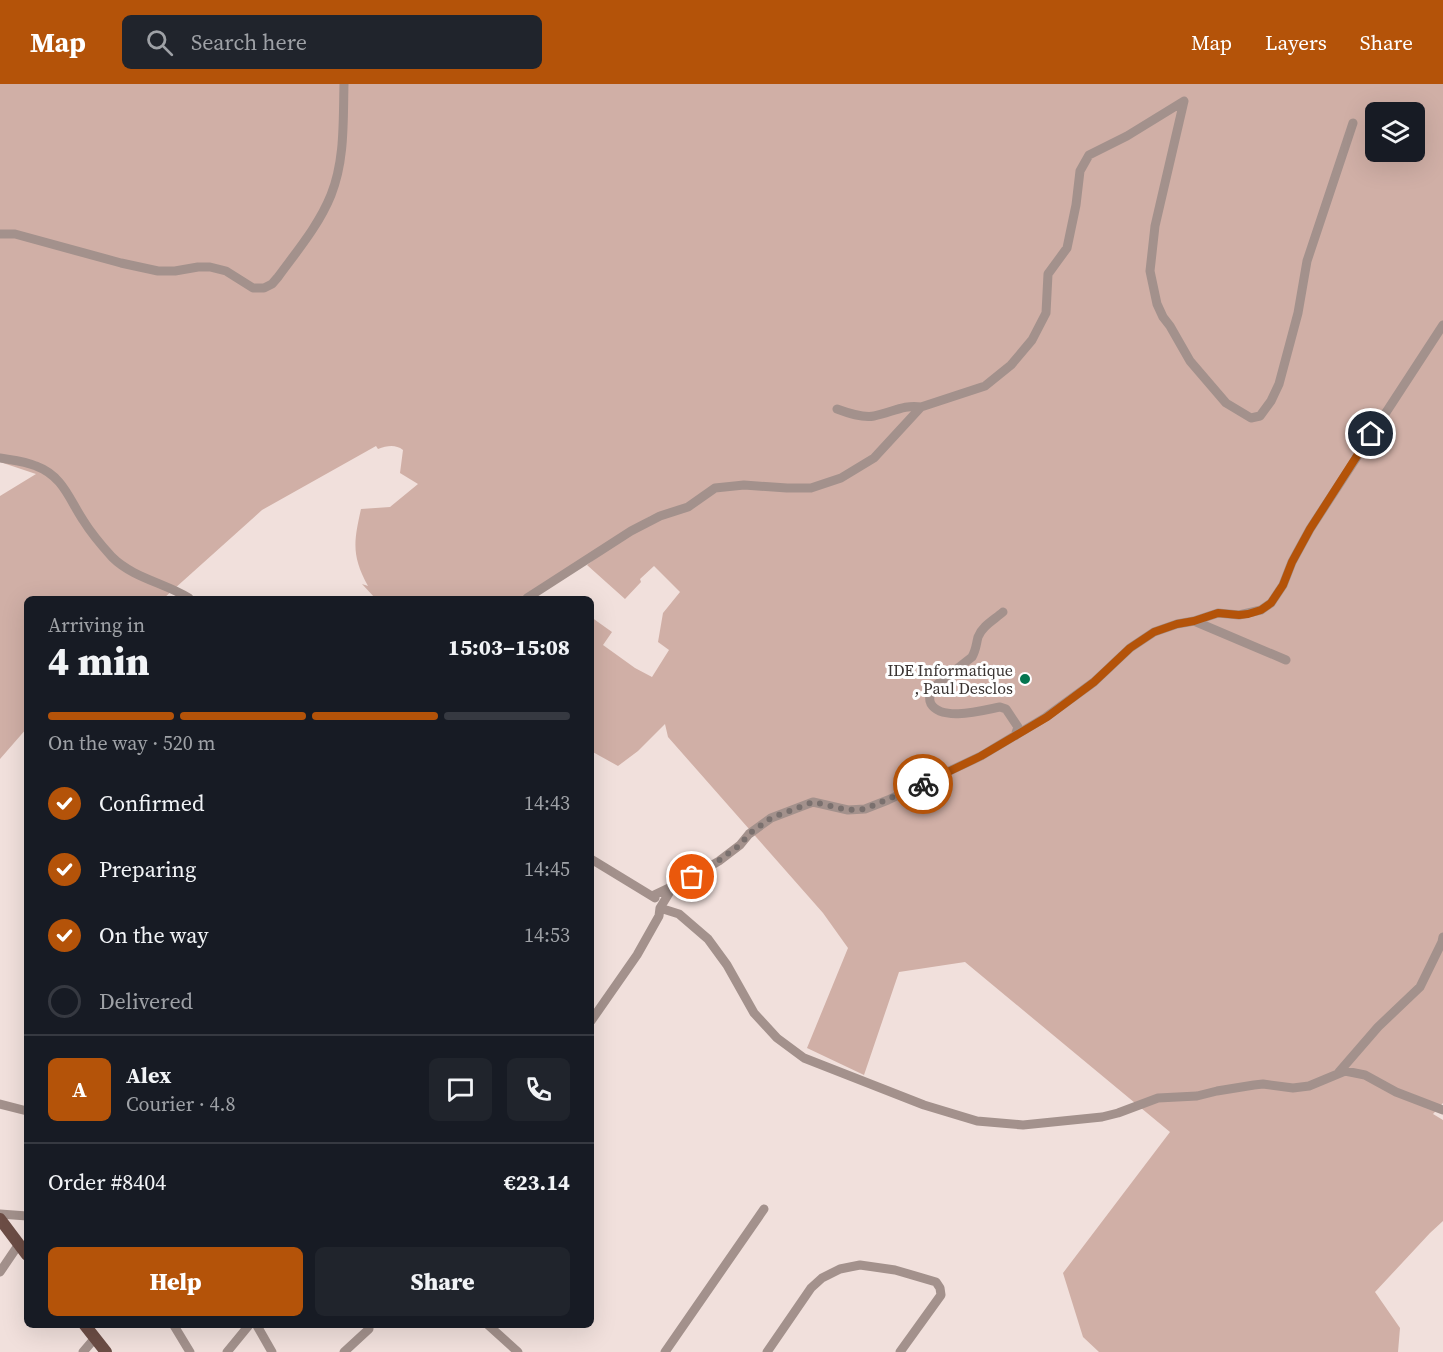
<!DOCTYPE html>
<html lang="en">
<head>
<meta charset="utf-8">
<style>
	:root { --surface:#171b24; --page:#20242c; --text:#f1f3f6; --muted:#9ea1a6; --line:#363941; --accent:#b45309 }
	body { margin:0; font-family:"Source Serif 4",serif; background:var(--page); color:var(--text); height:100vh; display:flex; flex-direction:column; font-size:22px; white-space:nowrap }
	* { box-sizing:border-box; margin:0 }
	p { font-size:20px; color:var(--muted) }
	.icon { flex:none; width:33px; height:33px; fill:none; stroke:currentColor; stroke-width:2; stroke-linecap:round; stroke-linejoin:round }
	.map { position:relative; flex:1; overflow:hidden }
	.details { position:absolute; left:24px; top:512px; width:570px; height:732px; display:flex; flex-direction:column; background:var(--surface); border-radius:9px; box-shadow:0 6px 24px #0002 }
	.details>* { flex:none }
	.tools { position:absolute; left:1365px; top:18px; display:grid; gap:12px }
	.tools a { display:grid; place-items:center; width:60px; height:60px; border-radius:9px; background:var(--surface); box-shadow:0 6px 24px #0002; font-size:30px }
	.pin { position:absolute; display:grid; place-items:center; width:51px; height:51px; color:#fff; margin:-26px; border:3px solid #fff; border-radius:50%; box-shadow:0 2px 6px #0007 }
	.courier { position:absolute; display:grid; place-items:center; width:60px; height:60px; margin:-30px; border:4px solid #b45309; border-radius:50%; background:#fff; color:#222; box-shadow:0 2px 8px #0007 }
	.headline em { font-style:normal; font-weight:800 }
	.headline div { display:flex; flex-direction:column-reverse }
	.headline { display:flex; align-items:center; justify-content:space-between; height:102px; padding:0 24px }
	h1 { font-size:39px; font-weight:800; line-height:45px }
	.bar { display:grid; grid-template-columns:repeat(4,1fr); gap:9px 6px; align-content:center; height:72px; padding:0 24px }
	.bar i { height:8px; border-radius:4px; background:var(--line) }
	.bar .selected { background:var(--accent) }
	.bar p { grid-column:span 4 }
	.line { display:flex; align-items:center; gap:15px; padding:0 24px; border-top:2px solid var(--line) }
	.line div { flex:1 }
	.round { display:grid; place-items:center; flex:none; width:63px; height:63px; border-radius:9px; background:var(--page) }
	ol { padding:0 24px; list-style:none }
	li { display:flex; align-items:center; gap:18px; height:66px }
	li p { margin-inline-start:auto }
	li .icon { padding:6px; border-radius:50%; background:var(--accent); color:#fff; stroke-width:4 }
	li:last-child { color:var(--muted) }
	li i { width:33px; height:33px; border:3px solid var(--line); border-radius:50% }
	.cta { display:flex; gap:12px; margin-top:auto; padding:12px 24px }
	.cta a { flex:1; height:69px; border-radius:9px; background:var(--accent); color:#fff; font-size:24px; font-weight:800; line-height:69px; text-align:center }
	.cta a+a { background:var(--page); color:var(--text) }
	header { display:flex; align-items:center; gap:36px; box-sizing:border-box; height:84px; padding:0 30px; background:var(--accent); color:#fff }
	header strong { font-size:28px }
	nav { display:flex; gap:33px; margin-inline-start:auto; font-size:21px }
	.search { width:420px; height:54px; background:var(--page); display:flex; align-items:center; gap:15px; box-sizing:border-box; padding:0 21px; border-radius:9px; color:var(--muted); font-size:22px }
	.map>svg:first-child { display:block }
	.green { fill:#d0afa6; fill-rule:evenodd }
	.lines { fill:none; stroke-linecap:round; stroke-linejoin:round }
	.minor { stroke:#a3918c; stroke-width:9 }
	.major { stroke:#6c4d45; stroke-width:12 }
	.done { stroke:#7a706e; stroke-width:6; stroke-dasharray:0 10.8 }
	.route { stroke:#b45309; stroke-width:8 }
	.poi-dot { fill:#047650; stroke:#fff; stroke-width:2 }
	.labels { text-anchor:middle; stroke-width:6; stroke-linejoin:round; paint-order:stroke }
	.poi-label { font-size:16px; fill:#3a3432; stroke:#fff; text-anchor:end }
</style>
</head>
<body>
<header>
<strong>Map</strong>
<div class="search"><svg class="icon" aria-label="search" viewBox="0 0 24 24"><circle cx="10" cy="10" r="6"/><path d="M15 15l6 6"/></svg>Search here</div>
<nav><a>Map</a><a>Layers</a><a>Share</a></nav>
</header>
<div class="map">
<svg width="1443" height="1268" viewBox="0 0 1443 1268">
	<rect width="100%" height="100%" fill="#f1e0dc"/>
	<path class="green" d="M0,0h1443v1019l-10,11 10,6v101l-13,12 -55,59 25,36 -2,24h-299l-16,-15 -20,-64 107,-141 -205,-170 -66,10 -35,103 -57,-27 41,-100 -25,-35 -155,-176 -3,-13 -27,27 -20,15 -27,-15v-134l21,15 -9,13 32,23 17,9 17,-27 -11,-8 5,-29 17,-21 -26,-26 -14,13 1,3 -16,17 -38,-34 65,-50 -130,83h-147l-13,-14 6,2c-17,-31 -14,-45 -7,-77l29,-2 28,-23 -18,-11 3,-23c-8,-6 -16,-4 -25,-1l-2,-3 -114,64 -98,88h-137v130l-27,31v-263l36,-22 -36,-12zM1376,28h38v40h-38z"/>
	<g class="lines">
		<path class="minor" d="M0,150h15l106,29 37,8h17l23,-4h12l16,4 27,17h11l8,-4 6,-7c19,-26 41,-52 53,-82 14,-35 12,-74 13,-111
			M837,325c11,4 25,9 37,7 17,-3 30,-12 47,-9
			M0,374c12,2 25,3 36,8 27,10 33,33 47,54 8,13 19,26 29,37 21,21 53,26 77,41
			M527,514l104,-67 29,-15 28,-9 27,-19 29,-3 43,3h24l30,-10 33,-20 47,-51 64,-21 26,-21 21,-25 14,-27 2,-39 19,-26 9,-43 4,-34 9,-16 38,-19 57,-35 -29,125 -5,45 7,33 6,13 7,9 20,35 36,42 25,15 9,-2 11,-15 8,-17 19,-71 9,-52 46,-138
			M1003,528c-9,8 -21,14 -25,25 -2,8 -2,13 -6,20l-37,29c-4,5 -7,12 -4,18 11,18 53,6 69,3l6,2 12,18 -3,9
			M1194,537l92,39
			M591,775l64,39
			M652,812l40,-19 27,-16 21,-16 9,-11 22,-16 42,-16 35,8 17,-1 23,-9 93,-44 65,-39 48,-35 36,-34 24,-16 23,-8 17,-3 24,-8 21,2 22,-5 10,-7 12,-18 9,-23 18,-33 133,-204
			M660,824l19,6 29,25 19,26 27,48 23,25 27,20 120,47 53,16 46,4 79,-8 16,-4 40,-15 39,-2 20,-5 37,-6 9,-1 30,4 16,-2 36,-15 20,4 31,17 47,18
			M591,937l46,-66 22,-39 1,-8 14,-23
			M1339,988l39,-45 42,-40 22,-45 1,-5
			M0,1020l27,7
			M0,1130l27,2
			M0,1188l19,-28
			M173,1240l17,28
			M256,1240l16,28
			M487,1240l31,28
			M83,1268l12,-14
			M227,1268l23,-28
			M344,1268l25,-23v-5
			M665,1268l99,-143
			M767,1268l44,-64 11,-10 18,-9 20,-4 35,5 41,12 4,6 1,7 -41,57"/>
		<path class="major" d="M0,1135l27,36
			M84,1240l22,28"/>
	</g>
	<g class="lines">
		<path class="done" d="M692,793l26,-16 22,-16 9,-11 22,-16 42,-16 35,8 17,-1 58,-25"/>
		<path class="route" d="M923,700l58,-28 66,-39 47,-35 36,-34 24,-16 23,-8 17,-3 24,-8 21,2 9,-1 13,-4 10,-7 12,-18 9,-23 18,-33 61,-95"/>
	</g>
	<circle class="poi-dot" cx="1025" cy="595" r="6"/>
	<g class="labels">
		<g class="poi-label">
			<text x="1013" y="592">IDE Informatique<tspan x="1013" dy="18">, Paul Desclos</tspan></text>
		</g>
	</g>
</svg>
<div class="tools">
<a><svg class="icon" aria-label="layers" viewBox="0 0 24 24"><path d="M12 4l9 5-9 5-9-5zM3 14l9 5 9-5"/></svg></a>
</div>
<div class="pin" style="left:692px;top:793px;background:#ea580c"><svg class="icon" aria-label="bag" viewBox="0 0 24 24"><path d="M5 8h14l-1 12H6zM9 8a3 3 0 0 1 6 0"/></svg></div>
<div class="pin" style="left:1371px;top:350px;background:#1f2937"><svg class="icon" aria-label="home" viewBox="0 0 24 24"><path d="M3 11l9-7 9 7M6 9v11h12V9"/></svg></div>
<div class="courier" style="left:923px;top:700px"><svg class="icon" aria-label="bike" viewBox="0 0 24 24"><circle cx="6" cy="16" r="4"/><circle cx="18" cy="16" r="4"/><path d="M6 16l4-8h5l3 8M10 8l3 8H6M13 5h3"/></svg></div>
<section class="details">
<div class="headline"><div><h1>4 min</h1><p>Arriving in</p></div><em>15:03–15:08</em></div>
<div class="bar"><i class="selected"></i><i class="selected"></i><i class="selected"></i><i></i><p>On the way · 520 m</p></div>
<ol>
<li><svg class="icon" aria-label="check" viewBox="0 0 24 24"><path d="M5 12l5 5 9-10"/></svg>Confirmed<p>14:43</p></li>
<li><svg class="icon" aria-label="check" viewBox="0 0 24 24"><path d="M5 12l5 5 9-10"/></svg>Preparing<p>14:45</p></li>
<li><svg class="icon" aria-label="check" viewBox="0 0 24 24"><path d="M5 12l5 5 9-10"/></svg>On the way<p>14:53</p></li>
<li><i></i>Delivered</li>
</ol>
<div class="line" style="height:108px"><b class="round" style="background:var(--accent);color:#fff">A</b><div><b>Alex</b><p>Courier · 4.8</p></div><a class="round"><svg class="icon" aria-label="chat" viewBox="0 0 24 24"><path d="M4 5h16v11H9l-5 4z"/></svg></a><a class="round"><svg class="icon" aria-label="phone" viewBox="0 0 24 24"><path d="M5 4h4l2 5-3 2q2 4 5 5l2-3 5 2v4C11 20 4 13 5 4z"/></svg></a></div>
<div class="line" style="height:78px"><div>Order #8404</div><b>€23.14</b></div>
<div class="cta"><a>Help</a><a>Share</a></div>
</section>
</div>
</body>
</html>
